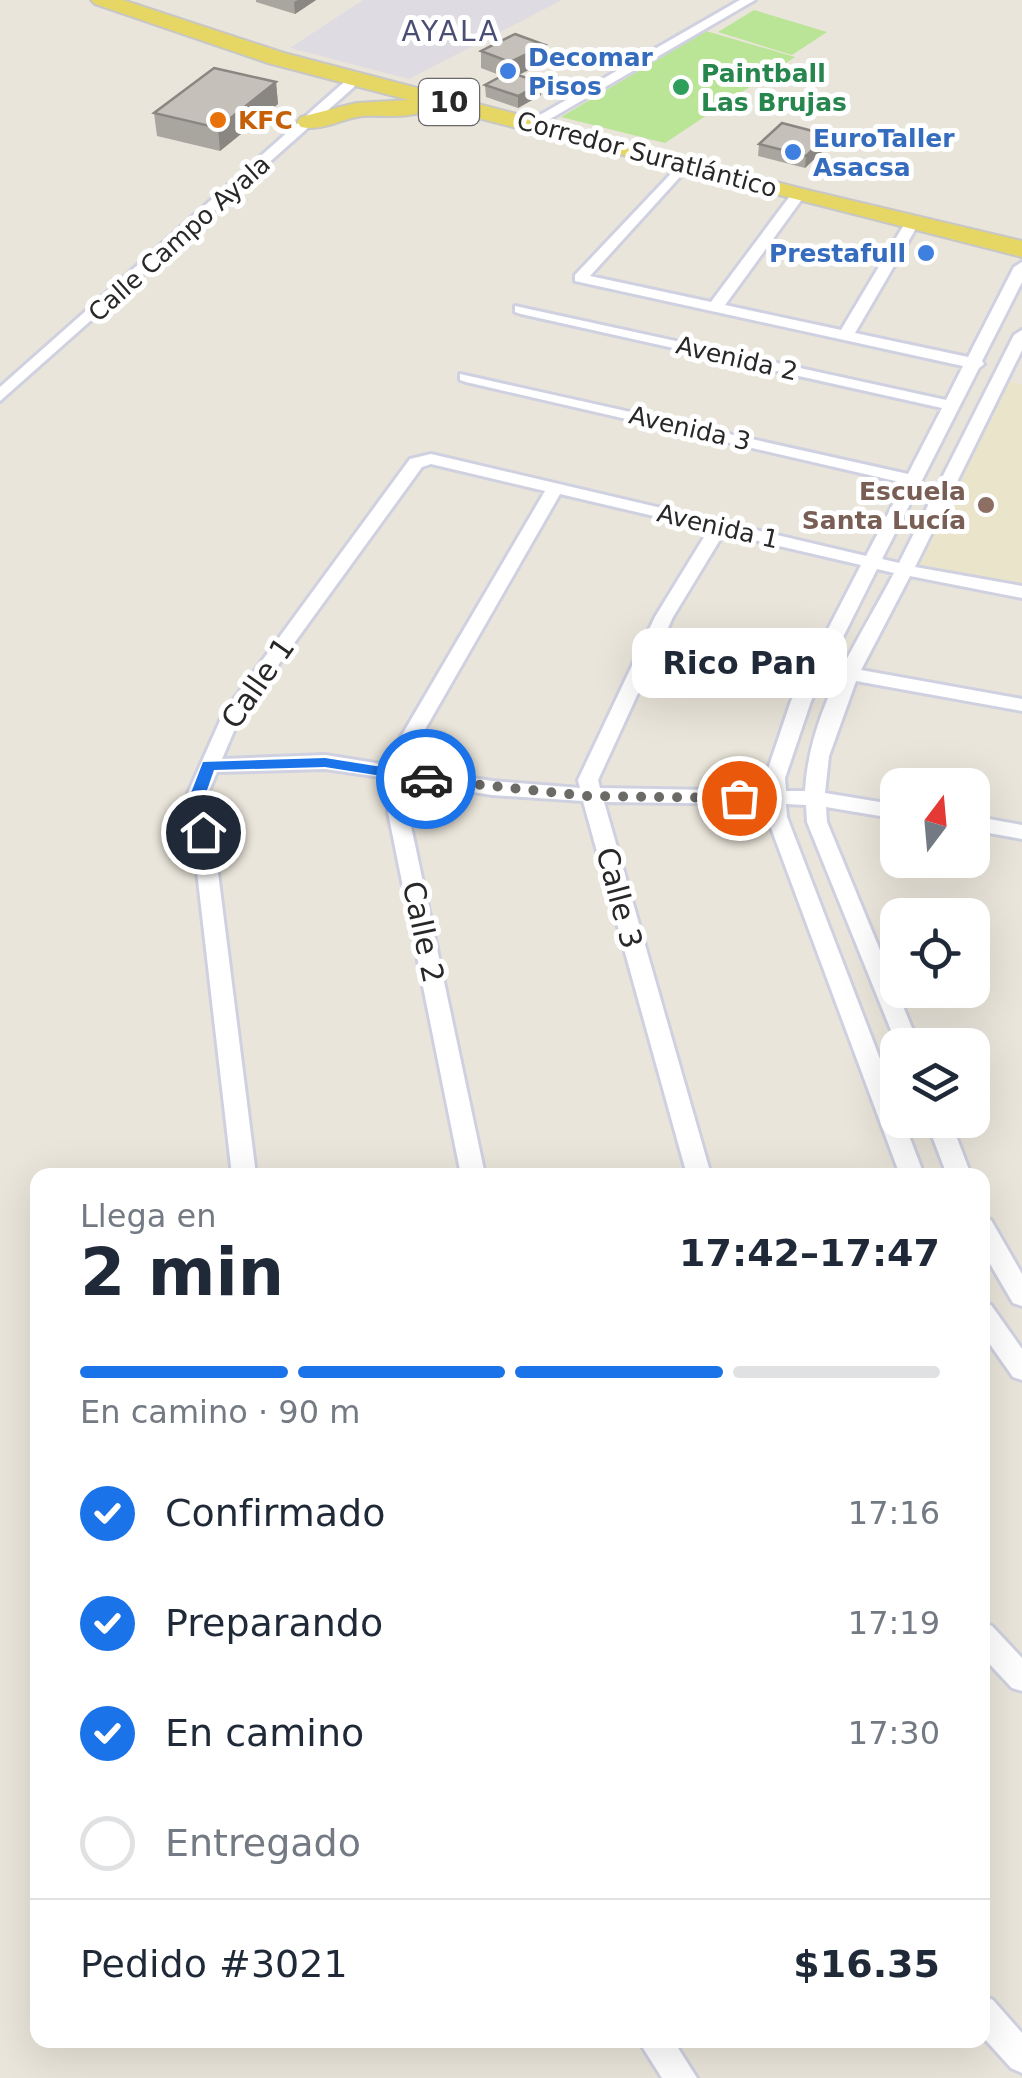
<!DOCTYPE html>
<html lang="es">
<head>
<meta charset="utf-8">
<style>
	:root { --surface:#fff; --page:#f2f2f3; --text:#1f2937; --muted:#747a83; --line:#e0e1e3; --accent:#1a73e8 }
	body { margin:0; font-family:"DejaVu Sans",sans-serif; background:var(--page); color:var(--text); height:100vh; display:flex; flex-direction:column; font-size:38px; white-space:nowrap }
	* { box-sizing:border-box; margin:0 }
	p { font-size:32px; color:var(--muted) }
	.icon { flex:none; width:55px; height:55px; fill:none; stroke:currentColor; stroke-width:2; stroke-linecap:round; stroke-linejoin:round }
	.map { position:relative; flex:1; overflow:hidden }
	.drawer { position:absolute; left:30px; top:1168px; width:960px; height:880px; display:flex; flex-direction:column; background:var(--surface); border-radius:20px; box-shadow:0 10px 40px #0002 }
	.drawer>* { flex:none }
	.needle { width:65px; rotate:16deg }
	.controls { position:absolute; left:880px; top:768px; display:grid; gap:20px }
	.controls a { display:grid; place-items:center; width:110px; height:110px; border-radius:20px; background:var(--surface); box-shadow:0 10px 40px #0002; font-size:50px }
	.pin { position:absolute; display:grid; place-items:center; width:85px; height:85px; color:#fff; margin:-42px; border:5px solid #fff; border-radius:50%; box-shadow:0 2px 10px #0007 }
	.courier { position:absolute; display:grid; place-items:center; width:100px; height:100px; margin:-50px; border:8px solid #1a73e8; border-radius:50%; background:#fff; color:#222; box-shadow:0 2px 12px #0007 }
	.bubble { position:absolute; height:70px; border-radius:20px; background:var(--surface); box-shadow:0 10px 40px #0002; font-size:32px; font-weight:700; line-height:70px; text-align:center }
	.summary em { font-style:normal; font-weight:700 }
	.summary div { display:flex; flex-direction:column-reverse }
	.summary { display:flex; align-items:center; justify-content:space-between; height:170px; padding:0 50px }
	h1 { font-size:65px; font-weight:700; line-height:75px }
	.bar { display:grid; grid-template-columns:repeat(4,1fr); gap:15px 10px; align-content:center; height:120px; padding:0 50px }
	.bar i { height:12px; border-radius:8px; background:var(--line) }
	.bar .selected { background:var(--accent) }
	.bar p { grid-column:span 4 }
	.line { display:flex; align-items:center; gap:25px; padding:0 50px; border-top:2px solid var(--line) }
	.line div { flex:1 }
	ol { padding:0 50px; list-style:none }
	li { display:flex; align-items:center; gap:30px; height:110px }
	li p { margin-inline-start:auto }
	li .icon { padding:10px; border-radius:50%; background:var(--accent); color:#fff; stroke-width:4 }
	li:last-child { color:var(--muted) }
	li i { width:55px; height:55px; border:5px solid var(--line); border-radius:50% }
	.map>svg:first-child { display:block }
	.industrial { fill:#dedbe2 }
	.education { fill:#eae4cb }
	.pitch { fill:#bae496 }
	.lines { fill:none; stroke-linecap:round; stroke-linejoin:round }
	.street-casing { stroke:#d0d1e0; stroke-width:6 }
	.primary-casing { stroke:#c7c7c7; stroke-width:4 }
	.street { fill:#fff; fill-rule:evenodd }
	.primary { fill:#e6d663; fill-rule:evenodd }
	.wall { fill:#a9a6a0 }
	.shaded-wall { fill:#8a8782 }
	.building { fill:#c5c1ba; stroke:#8a8782; stroke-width:2.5 }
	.route { fill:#1a73e8 }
	.done { stroke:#6c6a66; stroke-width:10; stroke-dasharray:0 18 }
	.shop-dot { fill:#3f7fe0; stroke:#fff; stroke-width:4 }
	.leisure-dot { fill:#2e9e5b; stroke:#fff; stroke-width:4 }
	.food-dot { fill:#e8710a; stroke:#fff; stroke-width:4 }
	.education-dot { fill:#8d6e63; stroke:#fff; stroke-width:4 }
	.labels { text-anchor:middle; stroke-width:10; stroke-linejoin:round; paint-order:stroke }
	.far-shop-label { font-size:25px; font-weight:bold; fill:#366cbe; stroke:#fff; text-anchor:start }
	.far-leisure-label { font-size:25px; font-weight:bold; fill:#27864d; stroke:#fff; text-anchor:start }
	.far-food-label { font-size:25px; font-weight:bold; fill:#c56008; stroke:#fff; text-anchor:start }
	.far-street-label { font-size:25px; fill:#282828; stroke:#fff }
	.far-education-label { font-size:25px; font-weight:bold; fill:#785e54; stroke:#fff; text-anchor:end }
	.far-neighbourhood-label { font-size:28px; letter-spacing:2.5px; fill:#4c4f75; stroke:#fff }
	.shield { fill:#fff; stroke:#686868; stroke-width:2.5 }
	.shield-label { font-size:28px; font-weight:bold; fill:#282828 }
	.street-label { font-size:30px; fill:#282828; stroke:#fff }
</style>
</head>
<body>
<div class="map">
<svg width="1022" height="2078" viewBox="0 0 1022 2078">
	<rect width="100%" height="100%" fill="#eae5da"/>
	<path class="industrial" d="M363,0h199l-153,79 -119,-31z"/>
	<path class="education" d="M1010,381l12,4v201l-103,-19z"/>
	<path class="pitch" d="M754,10l73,22 -35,23 -74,-23z
		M706,31l89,26 -130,86 -104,-26z"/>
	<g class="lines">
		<g class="street-casing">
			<path id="street" d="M740,0h15l-217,126 -12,-3z
				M351,76l12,3 -363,322v-14z
				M683,161l7,4 -2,3 -98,108 121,26 82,-110 5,-1 7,4 -80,110 116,25 64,-107 7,-4 7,4 -64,110 113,24 46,-90 8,-5v20l-40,79 2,3 -5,4 -97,191 17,4 115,-228 8,-5v20l-107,217 107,19v12l-112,-22 -49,94 161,29v12l-166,-30 -27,75 -4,37 73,12v14l-72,-12 1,15 92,223h-22l-90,-223 -1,-17 -20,-1 1,13 111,289v14h5l21,55h-24l-133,-358 -1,-13 -162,-2 107,373h-24l-104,-374 -91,-6 -84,-13v30l77,363h-24l-73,-363v-34l-63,-9 -108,3 -9,21 48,382h-24l-44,-382 35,-79 187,-255 21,-5 435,102 38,-73 -438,-101 -6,-2v-6l448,100 34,-66 -421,-94 -6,-2v-6l431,94 17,-34 -388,-85v-6zM431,464l114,27 -157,268v6l-63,-10 -103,4 17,-40 183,-252zM560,494l149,35 -54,88 -77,163 2,8 -88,-7 -84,-13v-9zM724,533l137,32 -70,136 -26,77 1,13 -166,-3 -2,-8 75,-163zM877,569l17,4c-37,71 -84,135 -89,218h-19l-1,-13 26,-77z
				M972,816l50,9v14l-50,-9z
				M926,1120h24l21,55h-24z
				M982,1217l9,3 31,54v32l-9,-3 -31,-53z
				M982,1302l9,3 31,44v31l-9,-3 -31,-44z
				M982,1622l10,4 30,32v33l-10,-3 -30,-32z
				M982,1995l11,5 29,33v40l-11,-5 -29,-32z
				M638,2040h35l24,38h-35z"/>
		</g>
		<g class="primary-casing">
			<path id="primary" d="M91,0h32l161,53 519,136 219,52v16l-591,-151c-12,14 -49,9 -68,10 -20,2 -42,16 -62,11l-4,-5 4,-5 55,-14 53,-3 -141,-37 -173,-59z"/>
		</g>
		<use href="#street" class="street"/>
		<use href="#primary" class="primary"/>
	</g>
	<path class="wall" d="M256,0h60l-21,14 -39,-12z
		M545,45v17l-26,13 23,8 -1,12 -23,13 -32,-11 -1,-12 17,-9 -21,-8v-17z
		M276,82l2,22 -58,47 -63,-15 -3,-23z
		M828,135l-1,12 -22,21 -47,-12 1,-12z"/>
	<path class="shaded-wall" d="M298,0h18l-21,14 -1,-12z
		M545,45v17l-35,17v-17z
		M276,82l2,22 -58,47 -2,-23z
		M542,83l-1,12 -23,13v-12z
		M828,135l-1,12 -22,21 1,-12z"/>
	<path class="building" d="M515,34l30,11 -35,17 -29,-11z
		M214,68l62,14 -58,46 -64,-15z
		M509,72l33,11 -24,13 -33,-11z
		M782,123l46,12 -22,21 -47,-12z"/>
	<path class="route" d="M325,758l101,16 7,5 -7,4 -101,-16 -111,3 -8,23 4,39 -7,5 -7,-5 -5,-39 12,-31z"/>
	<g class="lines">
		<path class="done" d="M426,779l161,17 152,2"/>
	</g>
	<g class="shop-dot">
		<circle cx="508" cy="71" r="10"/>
		<circle cx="793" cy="152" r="10"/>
		<circle cx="926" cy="253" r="10"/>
	</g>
	<circle class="leisure-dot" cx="681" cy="87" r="10"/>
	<circle class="food-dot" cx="218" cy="120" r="10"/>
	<circle class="education-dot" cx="986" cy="505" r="10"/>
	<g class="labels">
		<g class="far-shop-label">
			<text x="528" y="66">Decomar<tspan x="528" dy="29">Pisos</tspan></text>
			<text x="813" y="147">EuroTaller<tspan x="813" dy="29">Asacsa</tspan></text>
			<text x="906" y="262" text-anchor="end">Prestafull</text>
		</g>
		<g class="far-leisure-label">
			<text x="701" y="82">Paintball<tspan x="701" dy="29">Las Brujas</tspan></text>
		</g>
		<g class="far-food-label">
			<text x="238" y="129">KFC</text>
		</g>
		<g class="far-street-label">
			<text transform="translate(647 154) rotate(15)" y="9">Corredor Suratlántico</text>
			<text transform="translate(179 238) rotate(-42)" y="9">Calle Campo Ayala</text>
			<text transform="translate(737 358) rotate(13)" y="9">Avenida 2</text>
			<text transform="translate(690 428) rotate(13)" y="9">Avenida 3</text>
			<text transform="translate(718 526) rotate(13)" y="9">Avenida 1</text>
		</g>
		<g class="far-education-label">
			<text x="966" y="500">Escuela<tspan x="966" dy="29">Santa Lucía</tspan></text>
		</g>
		<g class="far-neighbourhood-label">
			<text x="451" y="41">AYALA</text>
		</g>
		<rect class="shield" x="419" y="79" width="60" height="46" rx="8"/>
		<g class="shield-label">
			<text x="449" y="112">10</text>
		</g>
		<g class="street-label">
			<text transform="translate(258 683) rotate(-55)" y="10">Calle 1</text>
			<text transform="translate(619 898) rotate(75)" y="10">Calle 3</text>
			<text transform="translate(423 932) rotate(78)" y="10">Calle 2</text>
		</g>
	</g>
</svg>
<div class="controls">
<a><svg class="needle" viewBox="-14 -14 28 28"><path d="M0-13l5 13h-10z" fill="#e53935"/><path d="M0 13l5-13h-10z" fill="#747a83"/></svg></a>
<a><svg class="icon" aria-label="locate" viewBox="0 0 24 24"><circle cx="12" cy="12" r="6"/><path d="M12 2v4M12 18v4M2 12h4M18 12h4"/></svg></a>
<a><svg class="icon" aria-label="layers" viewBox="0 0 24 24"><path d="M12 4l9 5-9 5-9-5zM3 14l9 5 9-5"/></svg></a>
</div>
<div class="pin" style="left:739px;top:798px;background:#ea580c"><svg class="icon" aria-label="bag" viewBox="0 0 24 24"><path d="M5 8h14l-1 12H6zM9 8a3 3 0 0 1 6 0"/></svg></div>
<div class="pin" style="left:203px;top:832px;background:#1f2937"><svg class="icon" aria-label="home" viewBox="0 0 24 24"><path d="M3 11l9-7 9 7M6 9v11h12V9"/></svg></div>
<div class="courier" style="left:426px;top:779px"><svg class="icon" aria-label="car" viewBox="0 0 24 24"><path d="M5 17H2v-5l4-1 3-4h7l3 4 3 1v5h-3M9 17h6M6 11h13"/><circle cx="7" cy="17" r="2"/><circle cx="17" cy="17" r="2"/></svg></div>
<div class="bubble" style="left:632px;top:628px;width:215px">Rico Pan</div>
<section class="drawer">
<div class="summary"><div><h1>2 min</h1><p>Llega en</p></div><em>17:42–17:47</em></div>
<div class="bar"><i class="selected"></i><i class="selected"></i><i class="selected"></i><i></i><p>En camino · 90 m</p></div>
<ol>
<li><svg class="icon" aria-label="check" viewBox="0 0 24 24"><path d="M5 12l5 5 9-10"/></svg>Confirmado<p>17:16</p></li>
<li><svg class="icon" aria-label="check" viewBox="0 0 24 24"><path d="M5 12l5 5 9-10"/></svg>Preparando<p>17:19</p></li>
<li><svg class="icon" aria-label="check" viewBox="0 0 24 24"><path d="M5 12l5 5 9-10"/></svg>En camino<p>17:30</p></li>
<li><i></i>Entregado</li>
</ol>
<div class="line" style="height:130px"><div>Pedido #3021</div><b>$16.35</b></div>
</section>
</div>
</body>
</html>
